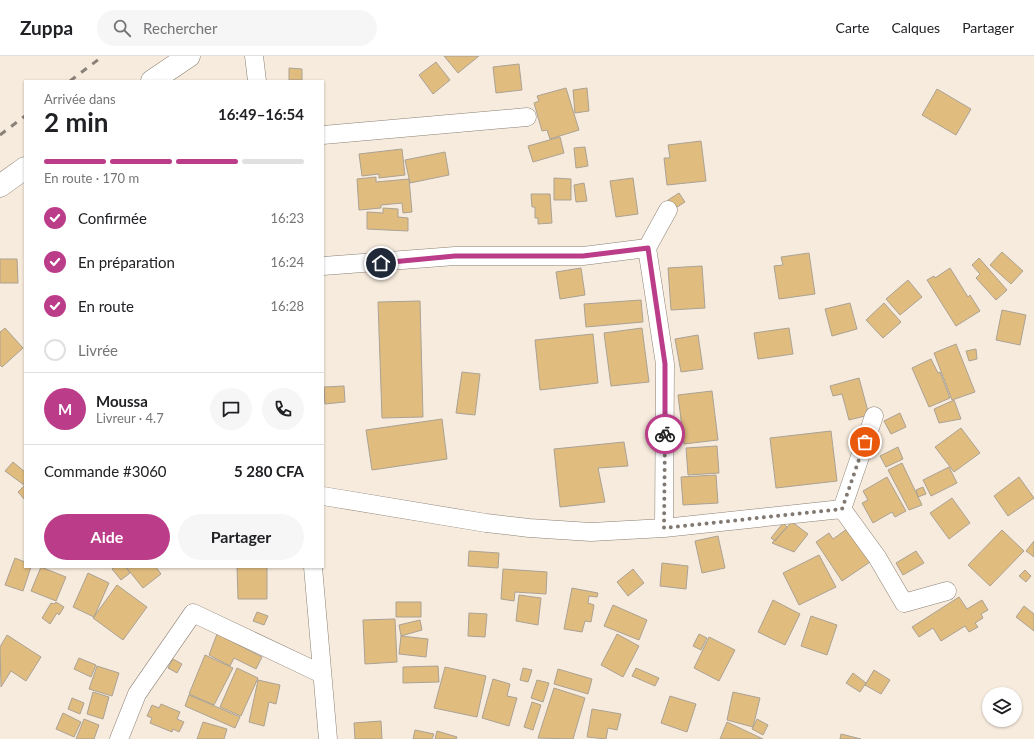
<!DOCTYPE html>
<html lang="fr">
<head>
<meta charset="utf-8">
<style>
	:root { --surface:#fff; --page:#f6f6f6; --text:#202124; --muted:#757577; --line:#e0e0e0; --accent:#bb3c89 }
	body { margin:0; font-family:Lato,sans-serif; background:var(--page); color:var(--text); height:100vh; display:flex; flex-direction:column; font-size:15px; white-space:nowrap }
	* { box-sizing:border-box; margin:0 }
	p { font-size:13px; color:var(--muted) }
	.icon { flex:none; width:22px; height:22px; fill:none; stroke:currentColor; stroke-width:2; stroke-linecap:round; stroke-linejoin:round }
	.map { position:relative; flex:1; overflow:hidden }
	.sheet { position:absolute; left:24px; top:24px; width:300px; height:488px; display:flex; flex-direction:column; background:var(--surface); border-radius:0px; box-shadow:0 1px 3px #0004 }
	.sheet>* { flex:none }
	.fabs { position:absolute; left:982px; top:631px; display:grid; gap:8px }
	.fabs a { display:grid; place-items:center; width:40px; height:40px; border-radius:50%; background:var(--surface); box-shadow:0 1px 3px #0004; font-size:20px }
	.pin { position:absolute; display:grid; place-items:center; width:34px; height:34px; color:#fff; margin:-17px; border:2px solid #fff; border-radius:50%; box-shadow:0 1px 4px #0007 }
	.courier { position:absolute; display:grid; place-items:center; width:40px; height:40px; margin:-20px; border:3px solid #bb3c89; border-radius:50%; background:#fff; color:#222; box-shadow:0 1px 5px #0007 }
	.headline em { font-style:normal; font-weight:700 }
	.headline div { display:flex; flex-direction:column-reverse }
	.headline { display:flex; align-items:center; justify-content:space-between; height:68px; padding:0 20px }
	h1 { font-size:26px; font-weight:700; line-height:30px }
	.bar { display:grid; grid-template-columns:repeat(4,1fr); gap:6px 4px; align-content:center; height:48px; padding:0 20px }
	.bar i { height:5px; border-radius:3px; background:var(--line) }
	.bar .active { background:var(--accent) }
	.bar p { grid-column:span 4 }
	.line { display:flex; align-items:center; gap:10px; padding:0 20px; border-top:1px solid var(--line) }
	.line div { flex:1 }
	.round { display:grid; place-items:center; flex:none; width:42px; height:42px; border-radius:21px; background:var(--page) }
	ol { padding:0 20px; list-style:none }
	li { display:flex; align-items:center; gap:12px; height:44px }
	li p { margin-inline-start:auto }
	li .icon { padding:4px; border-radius:50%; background:var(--accent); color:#fff; stroke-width:4 }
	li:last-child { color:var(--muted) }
	li i { width:22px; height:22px; border:2px solid var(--line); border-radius:50% }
	.primary-button { display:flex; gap:8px; margin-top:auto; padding:8px 20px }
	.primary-button a { flex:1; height:46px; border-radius:24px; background:var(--accent); color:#fff; font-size:16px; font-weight:700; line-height:46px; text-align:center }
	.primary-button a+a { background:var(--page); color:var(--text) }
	header { display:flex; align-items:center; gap:24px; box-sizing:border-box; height:56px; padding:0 20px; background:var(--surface); border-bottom:1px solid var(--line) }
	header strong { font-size:19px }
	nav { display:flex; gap:22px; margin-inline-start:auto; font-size:14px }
	.search { width:280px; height:36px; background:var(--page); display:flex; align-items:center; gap:10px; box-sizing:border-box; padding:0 14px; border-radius:22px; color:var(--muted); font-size:15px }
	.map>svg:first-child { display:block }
	.building { fill:#e0bc7f; stroke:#aba294 }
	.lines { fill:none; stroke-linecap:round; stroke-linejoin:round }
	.minor-casing { stroke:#8b8074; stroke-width:19 }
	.major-casing { stroke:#8b8074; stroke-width:23 }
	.minor { stroke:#fff; stroke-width:18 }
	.major { stroke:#fff; stroke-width:22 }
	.rail { stroke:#8a8279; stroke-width:3; stroke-dasharray:7 7; stroke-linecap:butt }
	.done { stroke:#817971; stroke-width:4; stroke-dasharray:0 7.2 }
	.route { stroke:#bb3c89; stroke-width:5 }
</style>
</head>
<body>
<header>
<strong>Zuppa</strong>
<div class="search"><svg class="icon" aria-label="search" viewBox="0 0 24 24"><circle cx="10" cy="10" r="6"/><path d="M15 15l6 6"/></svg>Rechercher</div>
<nav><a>Carte</a><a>Calques</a><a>Partager</a></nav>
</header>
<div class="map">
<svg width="1034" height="683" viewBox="0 0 1034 683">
	<rect width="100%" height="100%" fill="#f7ebdd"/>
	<path class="building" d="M444,0h35l-21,17z
		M436,6l14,18 -17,14 -14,-19z
		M519,8l3,26 -26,3 -3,-26z
		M289,12l13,1v11h-13z
		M566,32l13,42 -29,9 -3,-9 -5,1 -8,-28 5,-2 -2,-5z
		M587,32l2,23 -14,2 -2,-23z
		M937,33l34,20 -15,26 -34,-20z
		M560,81l4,16 -31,9 -5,-16z
		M701,85l5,40 -39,4 -3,-27h6l-2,-13z
		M585,91l3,19 -12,2 -2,-20z
		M402,93l3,26 -26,3v-4l-17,2 -3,-22z
		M445,96l4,23 -39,8 -5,-23z
		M376,121v5l33,-3 3,33 -9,1 -1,-10 -21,2v3l-22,2 -2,-31z
		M554,122l17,1v21h-17z
		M633,122l5,36 -22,3 -6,-36z
		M584,127l3,18 -11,1 -2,-17z
		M679,137l6,9 -11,7 -6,-9z
		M531,138h19l2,29 -14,1v-6h-3v-11h-3z
		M383,152l15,1v8l10,1v13l-41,-2v-17l16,1z
		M1002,196l21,19 -12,13 -21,-19z
		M809,197l6,41 -36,5 -5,-33 9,-1 -2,-8z
		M979,202l28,32 -11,10 -20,-22 4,-4 -8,-9z
		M0,203h17l1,24h-18z
		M702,210l3,42 -34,2 -3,-42z
		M581,212l4,27 -25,4 -4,-27z
		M950,212l18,29 2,-2 10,16 -24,15 -29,-46 7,-4 1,2z
		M908,224l14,17 -22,18 -14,-16z
		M641,244l2,22 -57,5 -2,-23z
		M420,245l3,116 -41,1 -4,-116z
		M850,247l7,26 -25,7 -7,-27z
		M884,247l17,19 -18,16 -17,-18z
		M1002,254l24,5 -6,30 -24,-5z
		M5,272l18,20 -21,19 -2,-2v-33z
		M642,272l7,54 -38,4 -7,-53z
		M789,272l4,26 -35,5 -4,-26z
		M593,278l5,49 -58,7 -5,-50z
		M698,279l5,34 -22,3 -6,-33z
		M956,288l19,48 -23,8 -18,-47z
		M976,293l1,10 -8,2 -3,-10z
		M931,303l7,14 2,-1 10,26 -21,9 -17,-39z
		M462,316l18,2 -5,41 -19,-2z
		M859,322l10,37 -20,5 -7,-26 -9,2 -3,-10z
		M344,330l1,16 -20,2 -1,-17z
		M712,335l6,49 -34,4 -6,-49z
		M954,344l7,19 -22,4 -5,-14z
		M900,357l6,14 -15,7 -7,-13z
		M442,363l5,40 -75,11 -6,-40z
		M961,372l19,25 -26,19 -19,-25z
		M831,375l6,50 -61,7 -6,-50z
		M624,386l4,24 -30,2 7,34 -45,5 -6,-58z
		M717,390l2,27 -31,2 -2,-27z
		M898,391l5,12 -17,8 -6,-11z
		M13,406l12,10 -1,13 -19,-14z
		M902,407l20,42 -13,5 -21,-40z
		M949,411l8,16 -26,13 -8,-16z
		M716,419l2,28 -35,2 -2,-28z
		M887,421l19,34 -11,6 -3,-5 -19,11 -11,-20 6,-3 -5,-9z
		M1019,421l15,21 -26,18 -14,-20z
		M25,429v15l-7,-8z
		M923,431l3,7 -8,3 -2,-7z
		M952,442l18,25 -21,16 -19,-26z
		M792,466l16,12 -14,18 -22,-9z
		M783,467l4,4 -12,14 -4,-3z
		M847,473l23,33 -28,19 -26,-39 13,-9 4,6z
		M1002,474l22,21 -34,35 -22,-21z
		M718,480l7,32 -23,5 -7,-32z
		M1034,485v16l-8,-6z
		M469,495l30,2 -1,15 -30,-2z
		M916,495l8,12 -21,12 -7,-12z
		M819,499l17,32 -37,18 -16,-32z
		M15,502l10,4v5h6l-8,24 -18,-6z
		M662,507l26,3 -2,23 -26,-3z
		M41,511l25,10 -10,24 -25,-10z
		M115,511h11l4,6 -9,7 -9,-11z
		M126,511h30l5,7 -18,14z
		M237,511h30v32h-29z
		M503,513l44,3 -1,22 -31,-2 -1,9 -13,-2z
		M633,513l11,14 -16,13 -11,-14z
		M1025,514l6,6 -5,6 -7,-6z
		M88,517l21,10 -15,34 -21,-10z
		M117,529l30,22 -24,33 -30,-22z
		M572,532l26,5 -1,4 -8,-1 -1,7 6,2 -3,17 -6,-1 -3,11 -18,-3z
		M519,539l22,3 -3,27 -22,-4z
		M959,541l8,12 15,-9 6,10 -7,4 2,4 -8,5 3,4 -9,5 -4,-6 -24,15 -8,-13 -14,9 -7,-10z
		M773,544l27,14 -15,31 -27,-13z
		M56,546l8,5 -5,8 -2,-2 -7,11 -8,-6 9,-15 3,1z
		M396,546h25v15h-25z
		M613,549l34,15 -8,20 -35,-14z
		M1024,550l10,8v17l-18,-14z
		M257,556l11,4 -4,9 -11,-4z
		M469,557l18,1 -2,23 -17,-1z
		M811,560l26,9 -10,30 -26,-9z
		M395,563l2,43 -32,2 -2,-44z
		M420,564l2,10 -21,6 -2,-11z
		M217,578l45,23 -6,12 -22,-11 -4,8 -21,-11z
		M617,578l22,12 -16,31 -22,-12z
		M699,578l8,4 -6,12 -8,-4z
		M7,579l34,22 -15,24 -15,-10 -10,16 -1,-40z
		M401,580l27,3 -2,18 -27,-3z
		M709,581l26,13 -16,31 -25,-13z
		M205,599l28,13 -19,37 -25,-11z
		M79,602l17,7 -5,12 -17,-8z
		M173,603l9,5 -5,9 -9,-5z
		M97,610l22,7 -7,23 -23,-7z
		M438,610l1,16 -36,1v-16z
		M445,611l41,9 -9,41 -43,-9z
		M237,612l21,10 -17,38 -21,-9z
		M523,612l9,2 -4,12 -8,-2z
		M636,612l23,10 -4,8 -23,-10z
		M558,613l34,10 -4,15 -34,-10z
		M874,614l16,10 -9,14 -16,-9z
		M853,617l13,10 -6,9 -14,-9z
		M493,623l17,5 -3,12 10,2 -8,28 -27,-8z
		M258,624l22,5 -4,19 -7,-2 -5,24 -15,-4z
		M537,624l12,3 -6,19 -12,-4z
		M554,632l31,10 -12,41 -35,-1z
		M93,636l16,5 -6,22 -16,-5z
		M733,636l27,6 -7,29 -26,-7z
		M189,639l51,22 -5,11 -50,-22z
		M670,640l26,8 -9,28 -26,-9z
		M72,642l12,5 -4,11 -12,-5z
		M532,646l9,3 -8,25 -9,-3z
		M161,648l19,8 -3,7 7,3 -5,10 -6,-3 -1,3 -22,-9 2,-5 -5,-2 5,-11 7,3z
		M592,653l29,5 -4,16 -9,-2 -2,11 -19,-2z
		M63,657l18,9 -7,15 -18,-8z
		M84,663l15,6 -5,14h-18z
		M757,663l11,6 -5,10 -11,-6z
		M381,665l1,18h-27l-1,-16z
		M203,666l24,7 -3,10h-27z
		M727,666l36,17h-43z
		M415,674l19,4 -2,5h-19z
		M437,675l20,6 -1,2h-21z
		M841,678l20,5h-21z"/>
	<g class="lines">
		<g class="minor-casing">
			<path id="minor" d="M254,0l3,25
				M323,79l204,-18
				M647,192l18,116 -1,164
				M323,210l132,-10h128l64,-8 21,-38
				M323,440l163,27 43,5 62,4 73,-4 178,-19 32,-93
				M842,453l35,48 27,46 43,-12
				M313,511l15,172
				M119,683l18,-45 56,-81 129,61"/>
		</g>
		<g class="major-casing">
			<path id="major" d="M152,25l37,-25
				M0,130l25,-18"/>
		</g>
		<use href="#minor" class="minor"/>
		<use href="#major" class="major"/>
		<path class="rail" d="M70,25l33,-25
			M0,79l25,-19"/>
	</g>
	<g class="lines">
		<path class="done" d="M665,378l-1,94 178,-19 23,-67"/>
		<path class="route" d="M381,207l74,-7h128l65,-8 17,116v70"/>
	</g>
</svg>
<div class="fabs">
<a><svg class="icon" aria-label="layers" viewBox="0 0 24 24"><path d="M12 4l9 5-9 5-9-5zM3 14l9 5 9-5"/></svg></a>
</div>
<div class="pin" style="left:865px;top:386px;background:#ea580c"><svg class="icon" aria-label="bag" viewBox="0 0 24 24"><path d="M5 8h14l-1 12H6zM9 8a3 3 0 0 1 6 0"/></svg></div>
<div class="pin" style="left:381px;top:207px;background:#1f2937"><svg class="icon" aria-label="home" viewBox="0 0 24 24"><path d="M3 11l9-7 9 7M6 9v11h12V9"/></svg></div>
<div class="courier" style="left:665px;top:378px"><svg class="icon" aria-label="bike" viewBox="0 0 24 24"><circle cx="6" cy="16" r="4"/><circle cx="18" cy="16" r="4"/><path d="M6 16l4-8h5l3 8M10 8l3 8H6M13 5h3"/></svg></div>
<section class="sheet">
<div class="headline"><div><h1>2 min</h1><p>Arrivée dans</p></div><em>16:49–16:54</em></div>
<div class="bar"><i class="active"></i><i class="active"></i><i class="active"></i><i></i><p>En route · 170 m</p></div>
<ol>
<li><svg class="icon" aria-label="check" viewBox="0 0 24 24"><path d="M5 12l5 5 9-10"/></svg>Confirmée<p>16:23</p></li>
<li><svg class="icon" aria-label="check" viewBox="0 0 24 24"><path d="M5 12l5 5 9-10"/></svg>En préparation<p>16:24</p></li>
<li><svg class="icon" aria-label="check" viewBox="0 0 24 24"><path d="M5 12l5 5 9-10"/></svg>En route<p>16:28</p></li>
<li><i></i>Livrée</li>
</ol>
<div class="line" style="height:72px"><b class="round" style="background:var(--accent);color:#fff">M</b><div><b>Moussa</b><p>Livreur · 4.7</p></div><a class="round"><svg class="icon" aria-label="chat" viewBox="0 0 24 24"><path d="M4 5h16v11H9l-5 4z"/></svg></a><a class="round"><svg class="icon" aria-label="phone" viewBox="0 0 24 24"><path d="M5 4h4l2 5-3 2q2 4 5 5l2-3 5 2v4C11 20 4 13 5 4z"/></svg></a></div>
<div class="line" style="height:52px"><div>Commande #3060</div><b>5 280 CFA</b></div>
<div class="primary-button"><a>Aide</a><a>Partager</a></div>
</section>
</div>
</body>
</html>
